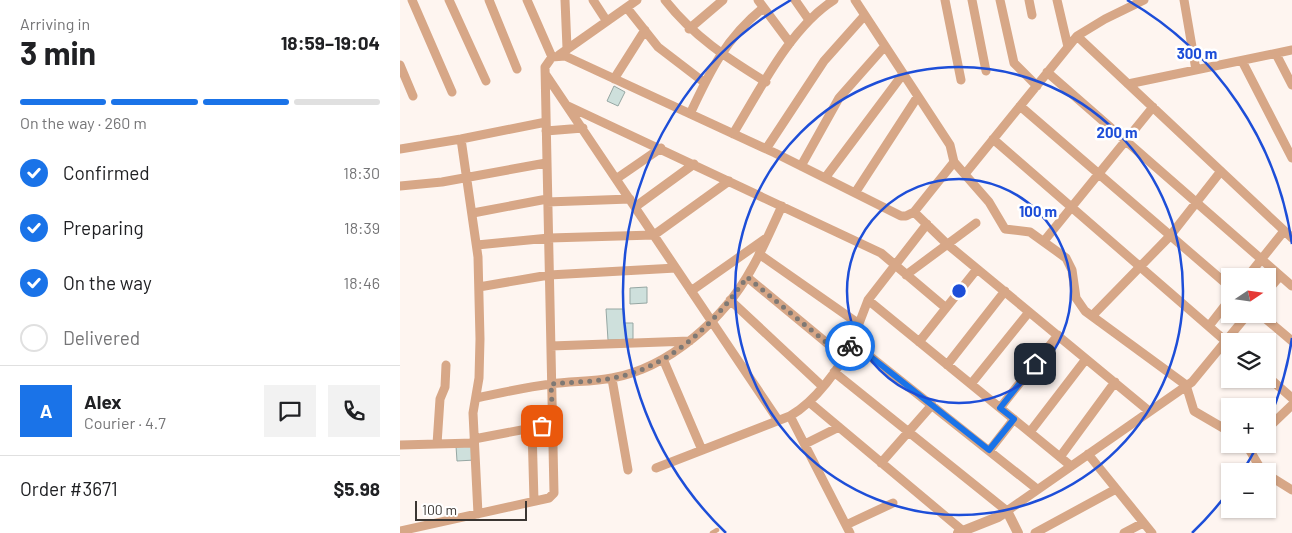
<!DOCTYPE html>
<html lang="en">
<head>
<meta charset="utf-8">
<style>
	:root { --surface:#fff; --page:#f2f2f2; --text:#202124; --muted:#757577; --line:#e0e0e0; --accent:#1a73e8 }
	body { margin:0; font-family:Barlow,sans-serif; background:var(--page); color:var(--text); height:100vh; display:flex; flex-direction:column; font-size:19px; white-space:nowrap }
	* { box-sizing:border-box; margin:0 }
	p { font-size:16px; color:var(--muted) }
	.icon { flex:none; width:28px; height:28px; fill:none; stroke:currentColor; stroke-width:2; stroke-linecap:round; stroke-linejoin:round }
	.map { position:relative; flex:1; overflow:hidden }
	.sheet { display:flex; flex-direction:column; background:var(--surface); width:400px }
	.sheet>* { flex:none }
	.needle { width:32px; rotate:77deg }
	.fabs { position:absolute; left:821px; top:268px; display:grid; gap:10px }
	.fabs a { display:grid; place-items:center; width:55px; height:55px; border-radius:0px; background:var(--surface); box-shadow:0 1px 4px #0004; font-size:25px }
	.scale { position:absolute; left:15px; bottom:12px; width:112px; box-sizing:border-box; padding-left:5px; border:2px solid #3b3632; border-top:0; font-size:14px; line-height:18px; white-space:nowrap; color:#3b3632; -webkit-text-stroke:4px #fff; paint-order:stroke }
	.pin { position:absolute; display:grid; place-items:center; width:42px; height:42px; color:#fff; margin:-21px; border-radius:10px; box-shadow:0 2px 8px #0006 }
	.courier { position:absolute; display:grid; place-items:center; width:50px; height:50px; margin:-25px; border:4px solid #1a73e8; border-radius:50%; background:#fff; color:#222; box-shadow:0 1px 6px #0007 }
	.overview em { font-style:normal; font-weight:700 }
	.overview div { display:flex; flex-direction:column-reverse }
	.overview { display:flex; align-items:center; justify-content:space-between; height:85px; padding:0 20px }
	h1 { font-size:32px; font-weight:700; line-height:38px }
	.bar { display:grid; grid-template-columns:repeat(4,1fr); gap:8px 5px; align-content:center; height:60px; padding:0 20px }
	.bar i { height:6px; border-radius:4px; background:var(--line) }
	.bar .on { background:var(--accent) }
	.bar p { grid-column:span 4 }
	.line { display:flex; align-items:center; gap:12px; padding:0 20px; border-top:1px solid var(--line) }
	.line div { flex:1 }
	.round { display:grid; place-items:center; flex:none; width:52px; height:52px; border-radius:0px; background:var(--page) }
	ol { padding:0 20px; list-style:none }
	li { display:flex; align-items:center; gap:15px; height:55px }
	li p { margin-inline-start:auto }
	li .icon { padding:5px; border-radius:50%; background:var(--accent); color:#fff; stroke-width:4 }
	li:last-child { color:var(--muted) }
	li i { width:28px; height:28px; border:2px solid var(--line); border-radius:50% }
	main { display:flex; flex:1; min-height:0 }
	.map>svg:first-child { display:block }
	.building { fill:#cee0dc; stroke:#96a7a3 }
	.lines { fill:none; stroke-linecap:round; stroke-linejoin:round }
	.service { stroke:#d7a787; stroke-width:4.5 }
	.minor { stroke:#d7a787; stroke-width:9 }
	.tertiary { stroke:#d7a787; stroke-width:10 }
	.done { stroke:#7f7974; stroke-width:5; stroke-dasharray:0 9 }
	.route { stroke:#1a73e8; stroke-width:6 }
	.ring { fill:none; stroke:#1d4ed8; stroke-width:2.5 }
	.centre { fill:#1d4ed8; stroke:#fff; stroke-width:2.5 }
	.ring-label { font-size:15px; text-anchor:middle; font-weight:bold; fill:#1d4ed8; stroke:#fff; stroke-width:5; stroke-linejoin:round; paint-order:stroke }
</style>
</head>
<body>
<main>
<section class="sheet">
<div class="overview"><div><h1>3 min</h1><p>Arriving in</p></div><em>18:59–19:04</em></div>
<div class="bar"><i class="on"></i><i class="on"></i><i class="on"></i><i></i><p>On the way · 260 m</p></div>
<ol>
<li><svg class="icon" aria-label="check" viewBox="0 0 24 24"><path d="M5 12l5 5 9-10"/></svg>Confirmed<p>18:30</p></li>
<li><svg class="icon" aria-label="check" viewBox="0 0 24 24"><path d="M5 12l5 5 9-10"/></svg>Preparing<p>18:39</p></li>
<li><svg class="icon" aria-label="check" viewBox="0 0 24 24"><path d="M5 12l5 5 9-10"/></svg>On the way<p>18:46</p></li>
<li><i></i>Delivered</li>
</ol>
<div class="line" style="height:90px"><b class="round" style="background:var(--accent);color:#fff">A</b><div><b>Alex</b><p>Courier · 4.7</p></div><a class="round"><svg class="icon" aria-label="chat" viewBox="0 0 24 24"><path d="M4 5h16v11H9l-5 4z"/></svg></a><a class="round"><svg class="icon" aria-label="phone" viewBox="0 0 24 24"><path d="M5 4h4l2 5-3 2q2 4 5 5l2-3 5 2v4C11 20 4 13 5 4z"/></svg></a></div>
<div class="line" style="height:65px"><div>Order #3671</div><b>$5.98</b></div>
</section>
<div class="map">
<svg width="892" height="533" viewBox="0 0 892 533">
	<rect width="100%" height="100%" fill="#fef5f0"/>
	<path class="building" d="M214,86l11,6 -7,14 -11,-5z
		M247,287v16l-17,1v-16z
		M206,309h17l1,14h9v16l-25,1z
		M149,427l1,16 -16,2 -2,-16z
		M73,444l2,16 -18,1 -1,-15z"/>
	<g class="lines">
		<path class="service" d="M312,533l5,-3"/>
		<path class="minor" d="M12,0l40,92
			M49,0l37,81
			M89,0l28,69
			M127,0l25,57
			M165,0l2,48
			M193,0l13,20
			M265,0c28,36 62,58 101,82
			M358,0l32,43
			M395,0l14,20
			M455,0l95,145 4,17 35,40 16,27 25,3 36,26 6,12 4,28 9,13 101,74 8,26 36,21
			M545,0l16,80
			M572,0l14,71
			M600,0l14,63 23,23
			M629,0l3,15
			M657,0l11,47
			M784,0l12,70
			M227,8l31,39 47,36
			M289,29l34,-29
			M677,36l215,202
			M876,54l16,31
			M159,55l78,-55
			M842,61l50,97
			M0,65l13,31
			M647,72l245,214
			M146,75l232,345
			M214,79l31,-49
			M728,84l164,-34
			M168,106l313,147 65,55
			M620,106l210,181
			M290,114c20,-43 36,-76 73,-106
			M146,131l37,-3
			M333,134c27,-44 57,-106 101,-134
			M61,139l17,118 2,82 -1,39 -6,35 5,101
			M593,139l236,205
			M0,149l61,-10 85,-17
			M366,149l58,-88 41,-46
			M401,166l38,-68 46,-52
			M565,174l112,-138 28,-17 39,-19
			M425,178l78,-104
			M216,179l45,-31
			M0,186l42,-4 104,-19
			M455,193l63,-97
			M147,202l83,-3
			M235,207l59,-43
			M514,212l33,32 202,167
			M73,213l74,-14
			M644,241l109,-134
			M77,245l72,-7 105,-3 75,-54
			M359,254l100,70
			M506,275l70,-52
			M848,276l36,-45
			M347,277l98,81
			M79,287l70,-12 127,-7
			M868,290l12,-14
			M291,291l74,-52
			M330,300l92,86
			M468,300l203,166
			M860,314l32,27
			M692,316l78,-80 51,-65
			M809,326l21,-27
			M452,342l16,-42 59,-76
			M519,342l58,-73
			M151,346l139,-5
			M263,359l39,91
			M547,365l58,-74
			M434,372l173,139 185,-129 56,-68
			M868,377l24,21
			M212,379l16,91
			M571,384l58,-72
			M76,398c25,-5 50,-11 75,-14 20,-3 41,-2 61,-6 57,-10 113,-60 140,-110 11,-19 20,-41 30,-62
			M409,402l154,129
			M600,408l58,-73
			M390,416l60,117
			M132,428l2,73
			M868,428l24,-23
			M630,432l56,-73
			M74,439l79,-15
			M37,444l3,-45 5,-12 1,-22
			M405,444l34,-17
			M846,444l16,27
			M0,445l74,-2
			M589,451l25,-32
			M688,454l64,79
			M660,457l55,-75
			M481,463l51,-58
			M256,468l134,-52c25,-14 51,-49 62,-74l185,147
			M868,475l24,15
			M446,525l47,-22
			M0,531l149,-33 5,-5 -9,-426 7,-10 13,-1 210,97 126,63h5l8,-4 40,-50
			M635,533l81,-44
			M724,533l19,-10"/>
		<path class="tertiary" d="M558,533l40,-16 9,-6 11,22"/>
	</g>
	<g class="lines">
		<path class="done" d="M142,426l11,-2 -2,-40c20,-2 42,-2 62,-6 58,-11 101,-54 134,-101l98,81 5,-12"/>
		<path class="route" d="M450,346l2,-4 137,108 25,-31 -14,-11 35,-44"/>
	</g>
	<g class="ring">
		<circle cx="559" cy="291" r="112"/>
		<circle cx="559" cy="291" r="224"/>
		<path d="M892 338A336 336 0 0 1 868 422M857 446A336 336 0 0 1 844 469M829 491A336 336 0 0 1 792 533M326 533A336 336 0 0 1 391 0M727 0A336 336 0 0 1 892 244"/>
	</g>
	<circle cx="559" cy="291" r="8" class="centre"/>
	<g class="ring-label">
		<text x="797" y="59">300 m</text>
		<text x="717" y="138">200 m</text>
		<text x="638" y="217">100 m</text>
	</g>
</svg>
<div class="fabs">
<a><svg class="needle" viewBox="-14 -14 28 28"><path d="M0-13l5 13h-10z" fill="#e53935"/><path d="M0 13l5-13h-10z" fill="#757577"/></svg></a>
<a><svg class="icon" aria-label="layers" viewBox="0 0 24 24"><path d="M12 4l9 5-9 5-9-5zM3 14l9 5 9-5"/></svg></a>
<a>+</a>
<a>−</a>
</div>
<div class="scale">100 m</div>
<div class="pin" style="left:142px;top:426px;background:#ea580c"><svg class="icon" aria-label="bag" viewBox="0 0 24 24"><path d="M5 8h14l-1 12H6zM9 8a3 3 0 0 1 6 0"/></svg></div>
<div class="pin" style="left:635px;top:364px;background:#1f2937"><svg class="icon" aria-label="home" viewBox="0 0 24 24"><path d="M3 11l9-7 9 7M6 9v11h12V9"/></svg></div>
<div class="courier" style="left:450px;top:346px"><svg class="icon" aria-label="bike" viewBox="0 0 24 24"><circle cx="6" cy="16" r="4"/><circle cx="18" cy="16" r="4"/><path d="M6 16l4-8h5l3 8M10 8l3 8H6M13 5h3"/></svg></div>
</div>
</main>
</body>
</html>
